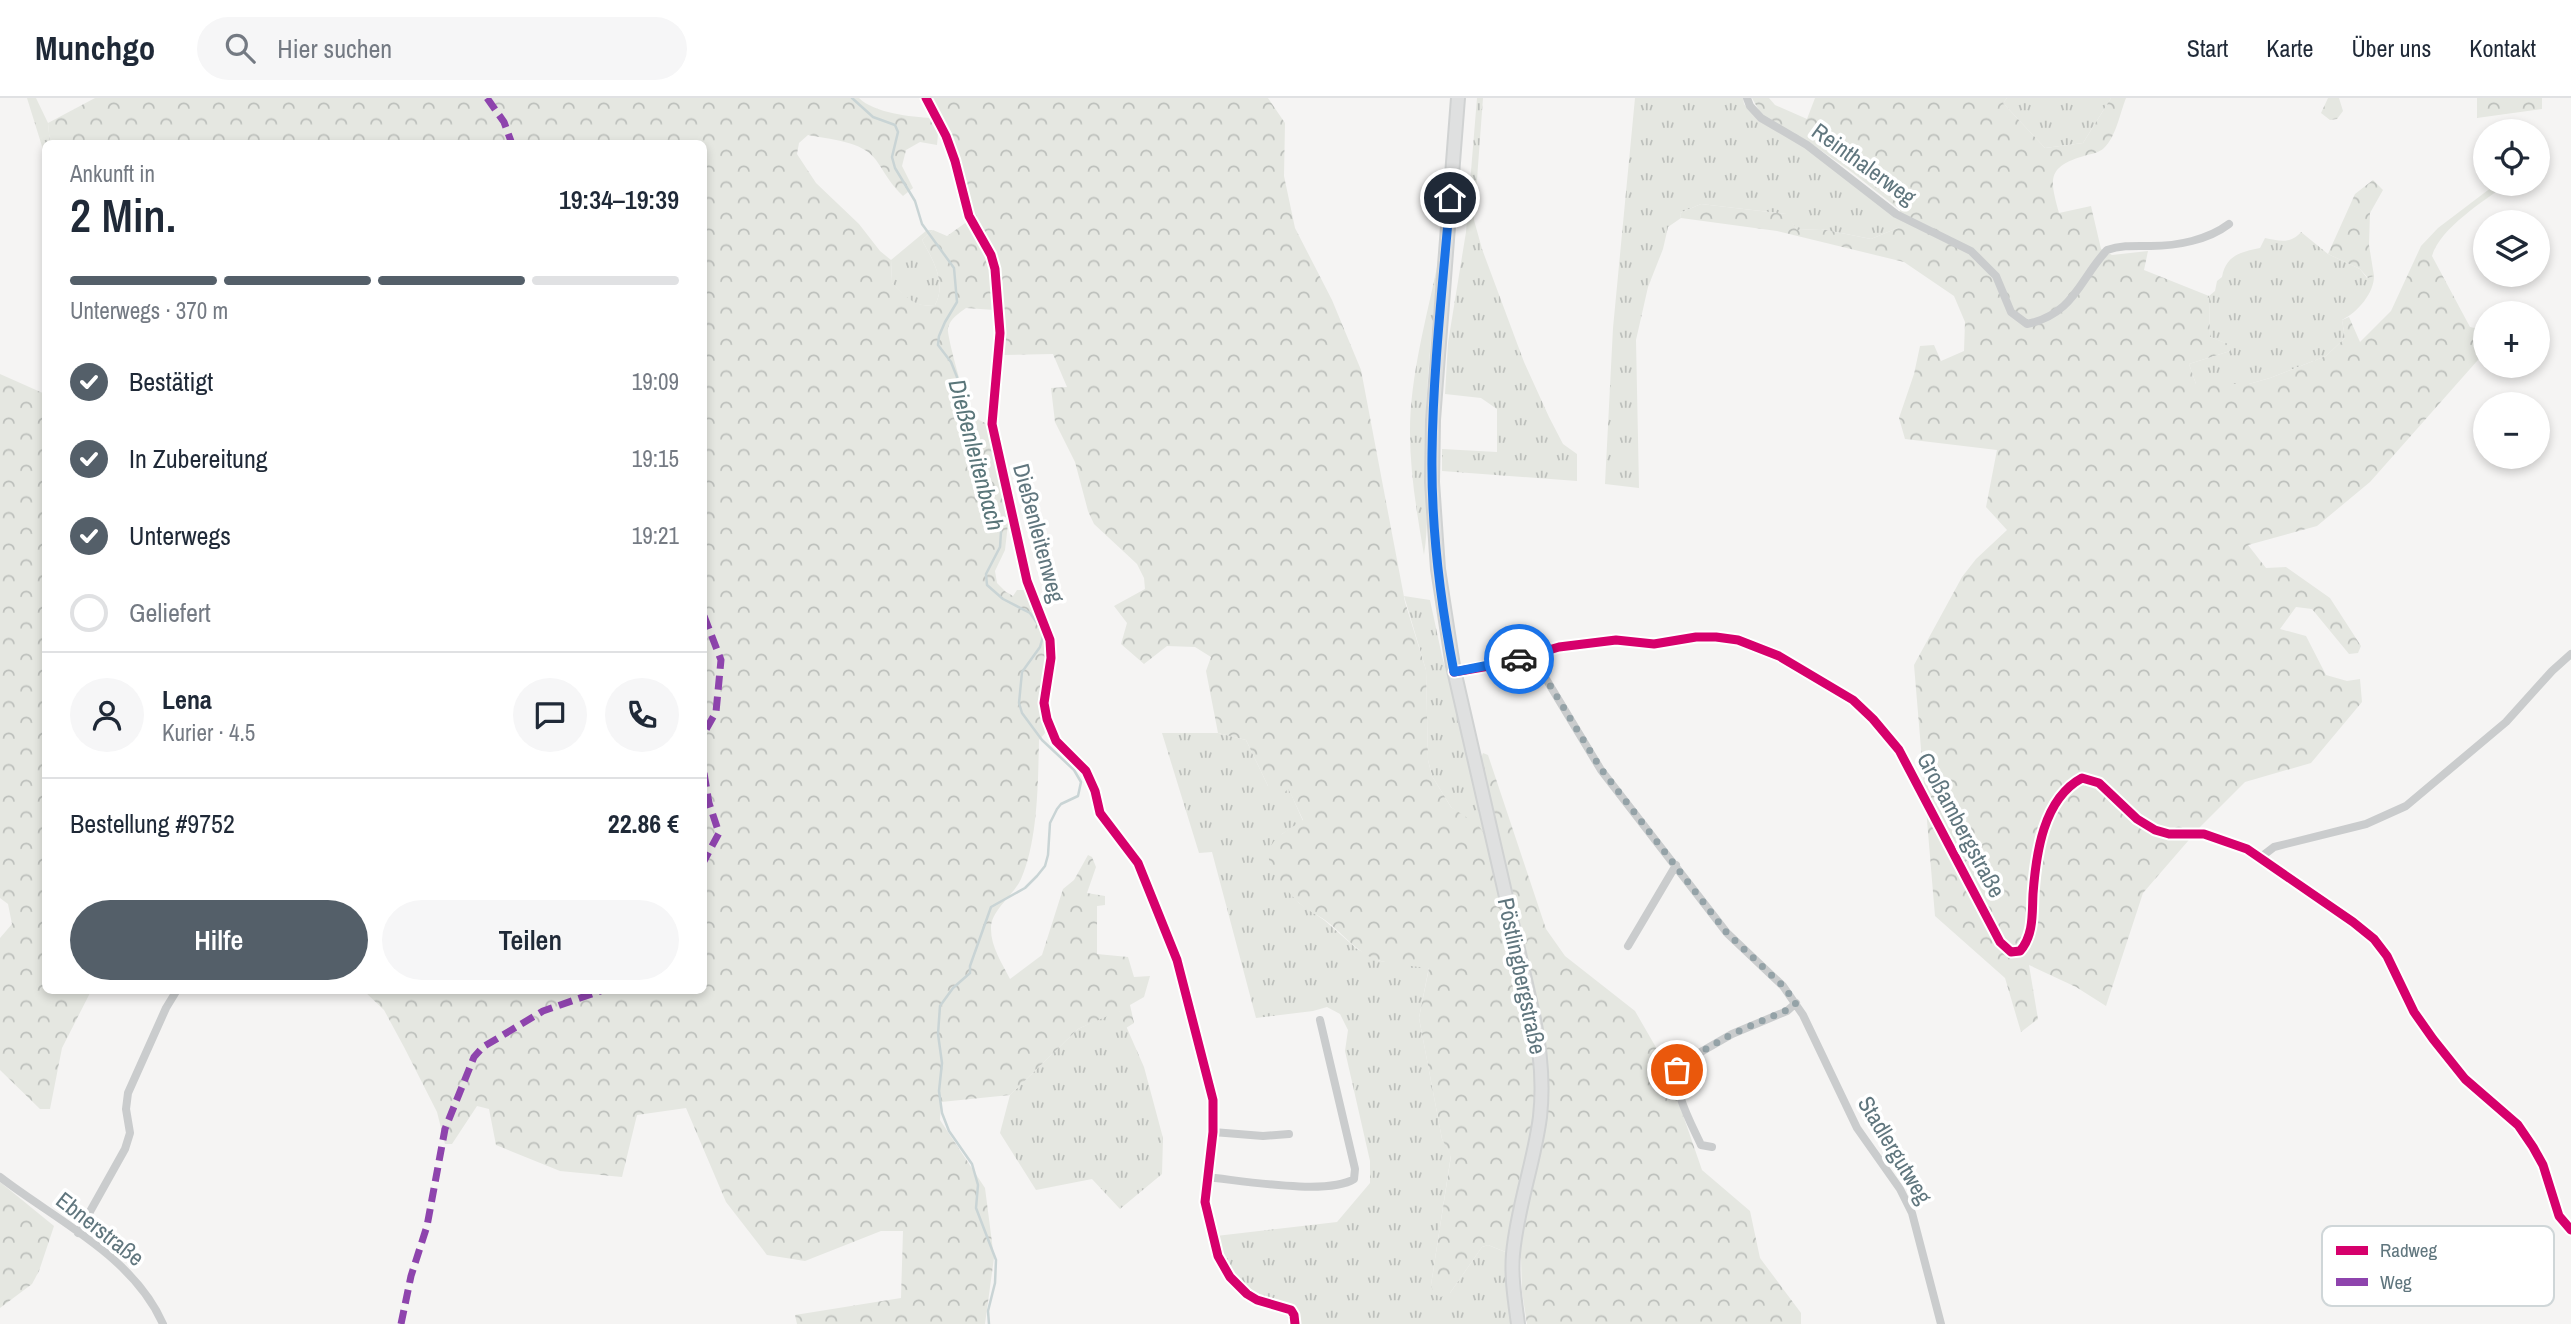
<!DOCTYPE html>
<html lang="de">
<head>
<meta charset="utf-8">
<style>
	:root { --surface:#fff; --page:#f6f6f7; --text:#1f2937; --muted:#747a83; --line:#e0e1e3; --accent:#545f69 }
	body { margin:0; font-family:"Archivo Narrow",sans-serif; background:var(--page); color:var(--text); height:100vh; display:flex; flex-direction:column; font-size:26px; white-space:nowrap }
	* { box-sizing:border-box; margin:0 }
	p { font-size:23px; color:var(--muted) }
	.icon { flex:none; width:38px; height:38px; fill:none; stroke:currentColor; stroke-width:2; stroke-linecap:round; stroke-linejoin:round }
	.map { position:relative; flex:1; overflow:hidden }
	.panel { position:absolute; left:42px; top:42px; width:665px; height:854px; display:flex; flex-direction:column; background:var(--surface); border-radius:10px; box-shadow:0 4px 10px #0003 }
	.panel>* { flex:none }
	.buttons { position:absolute; left:2473px; top:21px; display:grid; gap:14px }
	.buttons a { display:grid; place-items:center; width:77px; height:77px; border-radius:50%; background:var(--surface); box-shadow:0 4px 10px #0003; font-size:35px }
	.pin { position:absolute; display:grid; place-items:center; width:60px; height:60px; color:#fff; margin:-30px; border:4px solid #fff; border-radius:50%; box-shadow:0 2px 7px #0007 }
	.courier { position:absolute; display:grid; place-items:center; width:70px; height:70px; margin:-35px; border:5px solid #1a73e8; border-radius:50%; background:#fff; color:#222; box-shadow:0 2px 9px #0007 }
	.overview em { font-style:normal; font-weight:600 }
	.overview div { display:flex; flex-direction:column-reverse }
	.overview { display:flex; align-items:center; justify-content:space-between; height:119px; padding:0 28px }
	h1 { font-size:46px; font-weight:600; line-height:52px }
	.bar { display:grid; grid-template-columns:repeat(4,1fr); gap:10px 7px; align-content:center; height:84px; padding:0 28px }
	.bar i { height:9px; border-radius:5px; background:var(--line) }
	.bar .on { background:var(--accent) }
	.bar p { grid-column:span 4 }
	.line { display:flex; align-items:center; gap:18px; padding:0 28px; border-top:2px solid var(--line) }
	.line div { flex:1 }
	.round { display:grid; place-items:center; flex:none; width:74px; height:74px; border-radius:37px; background:var(--page) }
	ol { padding:0 28px; list-style:none }
	li { display:flex; align-items:center; gap:21px; height:77px }
	li p { margin-inline-start:auto }
	li .icon { padding:7px; border-radius:50%; background:var(--accent); color:#fff; stroke-width:4 }
	li:last-child { color:var(--muted) }
	li i { width:38px; height:38px; border:4px solid var(--line); border-radius:50% }
	.primary-button { display:flex; gap:14px; margin-top:auto; padding:14px 28px }
	.primary-button a { flex:1; height:80px; border-radius:42px; background:var(--accent); color:#fff; font-size:28px; font-weight:600; line-height:80px; text-align:center }
	.primary-button a+a { background:var(--page); color:var(--text) }
	header { display:flex; align-items:center; gap:42px; box-sizing:border-box; height:98px; padding:0 35px; background:var(--surface); border-bottom:2px solid var(--line) }
	header strong { font-size:33px }
	nav { display:flex; gap:38px; margin-inline-start:auto; font-size:24px }
	.search { width:490px; height:63px; background:var(--page); display:flex; align-items:center; gap:18px; box-sizing:border-box; padding:0 24px; border-radius:38px; color:var(--muted); font-size:26px }
	.map>svg:first-child { display:block }
	.grass { fill:url(#grass-tufts) }
	.forest { fill:url(#forest-crowns) }
	.lines { fill:none; stroke-linecap:round; stroke-linejoin:round }
	.stream { stroke:#c9d4d5; stroke-width:2.5 }
	.secondary-casing { stroke:#d0d2d2; stroke-width:16 }
	.street { stroke:#cacccd; stroke-width:8 }
	.secondary { stroke:#dfe0e0; stroke-width:12 }
	.quiet { stroke:#8e44ad; stroke-width:7; stroke-dasharray:14 7; stroke-linecap:butt }
	.cycleway-casing { stroke:#fff; stroke-width:13 }
	.cycleway { stroke:#d6006c; stroke-width:9 }
	.done { stroke:#94a2a7; stroke-width:7; stroke-dasharray:0 12.6 }
	.route { stroke:#1a73e8; stroke-width:9 }
	.labels { text-anchor:middle; stroke-width:7; stroke-linejoin:round; paint-order:stroke }
	.street-label { font-size:23px; fill:#60767e; stroke:#fff }
	.water-label { font-size:24px; font-style:italic; fill:#5a767a; stroke:#fff }
	.key { fill:#fff; stroke:#cfd6d8; stroke-width:2 }
	.key-label { font-size:19px; fill:#60767e }
</style>
</head>
<body>
<header>
<strong>Munchgo</strong>
<div class="search"><svg class="icon" aria-label="search" viewBox="0 0 24 24"><circle cx="10" cy="10" r="6"/><path d="M15 15l6 6"/></svg>Hier suchen</div>
<nav><a>Start</a><a>Karte</a><a>Über uns</a><a>Kontakt</a></nav>
</header>
<div class="map">
<svg width="2571" height="1226" viewBox="0 0 2571 1226">
	<defs>
		<pattern id="grass-tufts" width="24" height="20" patternUnits="userSpaceOnUse" patternTransform="scale(1.75)"><rect width="24" height="20" fill="#e5e7e1"/><path d="M3 7l-1-3M5 7V3M7 7l1-3M15 17l-1-3M17 17v-4M19 17l1-3" fill="none" stroke="#bdc0bc"/></pattern>
		<pattern id="forest-crowns" width="20" height="18" patternUnits="userSpaceOnUse" patternTransform="scale(1.75)"><rect width="20" height="18" fill="#e5e7e1"/><path d="M2 6a3 3 0 1 1 6 0M12 15a3 3 0 1 1 6 0" fill="none" stroke="#bdc0bc"/></pattern>
	</defs>
	<rect width="100%" height="100%" fill="#f5f4f3"/>
	<path class="grass" d="M27,0h9l12,25 2,20 -4,1 -1,12z
		M1477,0h6l-9,122 8,29 42,113 25,55 14,27 14,10v27l-135,-10v-22l55,3v-43l-16,-11 -36,-4 3,-51 18,-111z
		M1635,0h108l1,6 15,17 47,26 94,72v8l-29,12 -50,-10 -24,1 -11,-16 -85,-10 -21,9 1,5 -13,9 -5,22 -15,38 -12,53 3,148 -34,-4 8,-156z
		M2007,0h104l-28,45 -38,5 -42,-45z
		M927,132h6l-11,10c11,20 25,43 13,65 -22,3 -29,-7 -43,-22l-1,-23z
		M2301,134l27,22 32,15 7,9 7,-2c0,17 -16,36 -32,44l3,18 -19,18 -56,22 -21,6h-53l-7,-20 41,-13v-6l-20,-8 -1,-41 6,-5 2,-10 5,-4c4,-22 19,-25 38,-29l5,-10c14,3 26,6 36,-6z
		M1438,164c-5,60 -12,119 -13,179 0,38 5,76 -1,114 -7,-41 -14,-82 -14,-123 0,-57 17,-115 28,-170z
		M1404,498l26,4 12,56 22,80 22,100 -35,-29 -19,-31 -4,-16 -2,-90z
		M1162,635h56l28,7 22,46 20,1 15,34 -21,13 -12,30 29,39 25,17 33,29 23,12 49,6 -10,51 23,121 9,16 -20,130 19,8 32,-46 6,-2 20,8 -1,35 5,36h-215c-13,-27 -38,-22 -58,-42 -10,-11 -16,-32 -23,-46l121,-14 33,-39v-22l-25,-110 3,-21 -8,-16 -13,-7 -14,4 -57,7 -44,-166 -13,1z
		M1119,912l25,57 19,71 -1,36 -42,35 -28,-30 -56,11 -36,-57 10,-38 68,-66z"/>
	<path class="forest" d="M95,0h764c15,15 52,19 73,20l6,16 -1,11 -17,-3 -14,8 -4,16 11,22 -10,8c-12,-11 -18,-23 -27,-36 -13,-19 -48,-21 -68,-25l-9,8 -2,11 19,29 43,41 21,27 11,9 1,23c14,14 23,25 43,22 12,-22 -2,-45 -13,-65l11,-10 14,6 21,-15 24,48 3,41 -29,-2c-7,5 -16,11 -18,20 -2,6 18,77 23,84 4,7 11,9 18,13l20,90 -4,35 -10,21 2,12 9,9 7,4 4,-6h7l22,50v22l-6,43 5,28 -6,7c-1,42 -1,100 -18,139 -7,16 -31,32 -30,50 0,18 11,34 19,50l32,-24 21,-66 11,-9 14,-25 4,2 4,10 -9,26 18,3v9l-8,1v48l31,3 6,20 16,-1 -6,21 -14,8 4,18 -8,5 -7,-17 -41,18 -68,66 -69,7 -1,18 45,68 9,70 -9,66h-188l-2,-9 106,-17 2,-67h-22l-76,30 -38,-6 -41,-53 -40,-94 -49,7 -15,62 -62,-6 -64,-26 -7,-36 -12,-3 -25,38h-7l-8,-32 -33,-65 -20,-37 -20,-19 340,-1v-846h-654l-2,-21z
		M929,0h339l17,25 -1,53 11,52 37,72 29,70 44,232 21,68 2,90 4,16 19,31 27,18 8,11 11,4 2,-6 -18,-76 2,-5 5,2 58,174 19,27 70,55 30,52 37,107 48,41 10,47 41,55v11h-274l-5,-32 -1,-34 -33,-13 -6,2 -32,46 -9,4 -7,-3 -3,-9 20,-129 -9,-17 -23,-121 10,-50c-15,-2 -33,-3 -48,-7 -23,-6 -37,-27 -56,-41 -9,-6 -19,-10 -27,-18 -10,-10 -32,-33 -29,-49 2,-16 22,-24 34,-33l-15,-32 -5,7 -15,-9 -22,-46 -28,-7 -12,-62 5,-14 -16,-10 -28,-1 -23,18 -23,-20 6,-21 -13,-17 31,-17 -1,-11 -7,-14 -43,-40 -6,-13 -13,-49 -20,-40 -4,-34 16,-1 -14,-33 -50,1 -5,-86 -24,-51z
		M1752,0h17l6,7 32,14 8,-21h192l-4,5 42,45 38,-5 28,-45h15c-6,15 -10,39 -22,50 -5,5 -14,6 -20,8 -38,11 -34,24 -25,57l32,-7 10,43 11,6 36,-4 -4,19 65,26 1,41 21,8 -1,6 -41,13 7,20h53l21,-6 56,-22 19,-18 -3,-18 7,-3 11,25 31,-31 30,-65 17,-18 58,-44h11c-23,17 -67,44 -75,72l38,71 14,3 1,22 -115,130 -53,44 -69,19 18,23 20,-1 44,31 31,48 -3,7 -9,1 -37,-45 -16,-2 -16,22 26,7 20,39 21,6 13,-2 2,23 -51,61 -66,19 -44,44 -58,67 -37,113 -30,-19 -47,-22 9,54 -17,13 -16,-54 -70,-62 -21,-251 48,-88 14,-18 31,-29 -21,-23 11,-57 -92,-11 -6,-21 15,-44 6,-28 14,-1 7,16 23,-10 1,-29 -11,-26 -50,-34 -127,-31 -96,-13 -1,-5 21,-9 86,10 10,16 24,-1 50,10 29,-12v-17l-47,-37 -44,-31 -47,-26z
		M2328,0h11l4,13 -6,8 -7,1 -9,-7z
		M2477,0h65v11l-65,9z
		M2373,82l10,10 -13,23 -1,32 5,31 -6,2 -8,-9 -32,-15 27,-60z
		M0,276l45,20 1,596 45,1 -29,57 -12,61h-10l-40,-39v-132l12,-14 -4,-20 -8,-6z
		M0,1084l54,44 -15,45 -7,13 -32,24z"/>
	<g class="lines">
		<path class="stream" d="M852,0l21,19 22,8 3,7 -6,25 3,11 20,33 7,23 32,44 3,34 -12,20 -6,14 -1,9 13,17 6,15v10l19,49v28l2,11 19,42 4,15 -1,15 -14,27 1,11 16,14 27,14 14,20 -4,14 -18,25 -3,31 3,10 20,27 32,30 7,12 -3,14 -17,8 -4,5 -7,14 -2,32 -3,11 -8,10 -12,12 -34,19 -21,59v7l-17,15 -13,18 -2,28 4,29 -3,28 3,22 7,18 23,33 6,21 -2,23 20,52 -1,23 -7,28 1,13"/>
		<g class="secondary-casing">
			<path id="secondary" d="M1458,0l-25,322 -1,62 6,87 15,97 79,344c8,35 12,71 8,107 -6,46 -23,91 -27,137 -2,24 2,47 5,70"/>
		</g>
		<path class="street" d="M926,0l20,38 9,25 14,55 22,39 4,14 5,64 -8,91 35,157 23,59 1,18 -7,45 3,16 9,22 30,30 9,20 5,22 38,50 39,97 36,140v32l-8,70 13,54 12,21 17,17 10,6 34,10 3,5 1,9
			M1747,0l3,8 11,12 46,27 89,69 75,37 25,25 15,36 16,12c47,-10 52,-44 80,-74 14,-5 29,-4 44,-4 26,0 57,-6 78,-22
			M1531,556l70,116 126,163 56,53 20,29 54,113 43,61 12,24 29,111
			M1454,574l47,-8 58,-17 57,-7 38,4 42,-7h20l22,3 41,16 74,44 20,19 26,31 101,192 11,10 9,-1c14,-16 12,-38 13,-57 3,-40 10,-95 49,-116l17,5 38,36 18,11 14,4h35l43,15 106,73 21,17 13,17 27,56 19,27 32,40 53,46 15,22 10,18 16,51 12,14
			M2261,759l13,-10 92,-23 40,-18 100,-84 46,-51 19,-17
			M1628,848l48,-81
			M1213,1034l50,4 26,-2
			M1712,1049l-11,-2c-9,-20 -32,-60 -21,-81l52,-30 55,-23 9,-8
			M0,1079c57,44 133,79 163,147
			M1206,1079c33,3 121,19 148,2l1,-10 -35,-149
			M78,1135l47,-84 5,-16 -4,-24 2,-16 38,-85 11,-18"/>
		<use href="#secondary" class="secondary"/>
		<path class="quiet" d="M487,0l17,24 8,22
			M704,518l17,44 -5,52 -12,21
			M704,675l5,30 10,30 -15,28
			M401,1226l10,-48 16,-50 18,-97 29,-72 9,-10 60,-36 60,-21"/>
		<g class="cycleway-casing">
			<path id="cycleway" d="M926,0l20,38 9,25 14,55 22,39 4,14 5,64 -8,91 35,157 23,59 1,18 -7,45 3,16 9,22 30,30 9,20 5,22 38,50 39,97 36,140v32l-8,70 13,54 12,21 17,17 10,6 34,10 3,5 1,9
				M1454,574l47,-8 58,-17 57,-7 38,4 42,-7h20l22,3 41,16 74,44 20,19 26,31 101,192 11,10 9,-1c14,-16 12,-38 13,-57 3,-40 10,-95 49,-116l17,5 38,36 18,11 14,4h35l43,15 106,73 21,17 13,17 27,56 19,27 32,40 53,46 15,22 10,18 16,51 12,14"/>
		</g>
		<use href="#cycleway" class="cycleway"/>
	</g>
	<g class="lines">
		<path class="done" d="M1519,561l12,-5 70,115 126,164 56,53 13,17 -9,7 -55,24 -52,30 -3,6"/>
		<path class="route" d="M1450,100c-7,85 -17,171 -18,256 -1,73 8,146 22,218l65,-13"/>
	</g>
	<g class="labels">
		<g class="street-label">
			<text transform="translate(1864 66) rotate(36)" y="8">Reinthalerweg</text>
			<text transform="translate(1039 435) rotate(75)" y="8">Dießenleitenweg</text>
			<text transform="translate(1961 727) rotate(62)" y="8">Großambergstraße</text>
			<text transform="translate(1522 878) rotate(78)" y="8">Pöstlingbergstraße</text>
			<text transform="translate(1895 1052) rotate(59)" y="8">Stadlergutweg</text>
			<text transform="translate(100 1131) rotate(38)" y="8">Ebnerstraße</text>
		</g>
		<g class="water-label">
			<text transform="translate(976 357) rotate(75)" y="8">Dießenleitenbach</text>
		</g>
	</g>
	<rect x="2322" y="1128" width="232" height="80" rx="10" class="key"/>
	<rect x="2336" y="1148" width="32" height="9" fill="#d6006c"/>
	<rect x="2336" y="1180" width="32" height="8" fill="#8e44ad"/>
	<g class="key-label">
		<text x="2380" y="1159">Radweg</text>
		<text x="2380" y="1191">Weg</text>
	</g>
</svg>
<div class="buttons">
<a><svg class="icon" aria-label="locate" viewBox="0 0 24 24"><circle cx="12" cy="12" r="6"/><path d="M12 2v4M12 18v4M2 12h4M18 12h4"/></svg></a>
<a><svg class="icon" aria-label="layers" viewBox="0 0 24 24"><path d="M12 4l9 5-9 5-9-5zM3 14l9 5 9-5"/></svg></a>
<a>+</a>
<a>−</a>
</div>
<div class="pin" style="left:1677px;top:972px;background:#ea580c"><svg class="icon" aria-label="bag" viewBox="0 0 24 24"><path d="M5 8h14l-1 12H6zM9 8a3 3 0 0 1 6 0"/></svg></div>
<div class="pin" style="left:1450px;top:100px;background:#1f2937"><svg class="icon" aria-label="home" viewBox="0 0 24 24"><path d="M3 11l9-7 9 7M6 9v11h12V9"/></svg></div>
<div class="courier" style="left:1519px;top:561px"><svg class="icon" aria-label="car" viewBox="0 0 24 24"><path d="M5 17H2v-5l4-1 3-4h7l3 4 3 1v5h-3M9 17h6M6 11h13"/><circle cx="7" cy="17" r="2"/><circle cx="17" cy="17" r="2"/></svg></div>
<section class="panel">
<div class="overview"><div><h1>2 Min.</h1><p>Ankunft in</p></div><em>19:34–19:39</em></div>
<div class="bar"><i class="on"></i><i class="on"></i><i class="on"></i><i></i><p>Unterwegs · 370 m</p></div>
<ol>
<li><svg class="icon" aria-label="check" viewBox="0 0 24 24"><path d="M5 12l5 5 9-10"/></svg>Bestätigt<p>19:09</p></li>
<li><svg class="icon" aria-label="check" viewBox="0 0 24 24"><path d="M5 12l5 5 9-10"/></svg>In Zubereitung<p>19:15</p></li>
<li><svg class="icon" aria-label="check" viewBox="0 0 24 24"><path d="M5 12l5 5 9-10"/></svg>Unterwegs<p>19:21</p></li>
<li><i></i>Geliefert</li>
</ol>
<div class="line" style="height:126px"><a class="round"><svg class="icon" aria-label="person" viewBox="0 0 24 24"><circle cx="12" cy="8" r="4"/><path d="M4 21q1-7 8-7t8 7"/></svg></a><div><b>Lena</b><p>Kurier · 4.5</p></div><a class="round"><svg class="icon" aria-label="chat" viewBox="0 0 24 24"><path d="M4 5h16v11H9l-5 4z"/></svg></a><a class="round"><svg class="icon" aria-label="phone" viewBox="0 0 24 24"><path d="M5 4h4l2 5-3 2q2 4 5 5l2-3 5 2v4C11 20 4 13 5 4z"/></svg></a></div>
<div class="line" style="height:91px"><div>Bestellung #9752</div><b>22.86 €</b></div>
<div class="primary-button"><a>Hilfe</a><a>Teilen</a></div>
</section>
</div>
</body>
</html>
